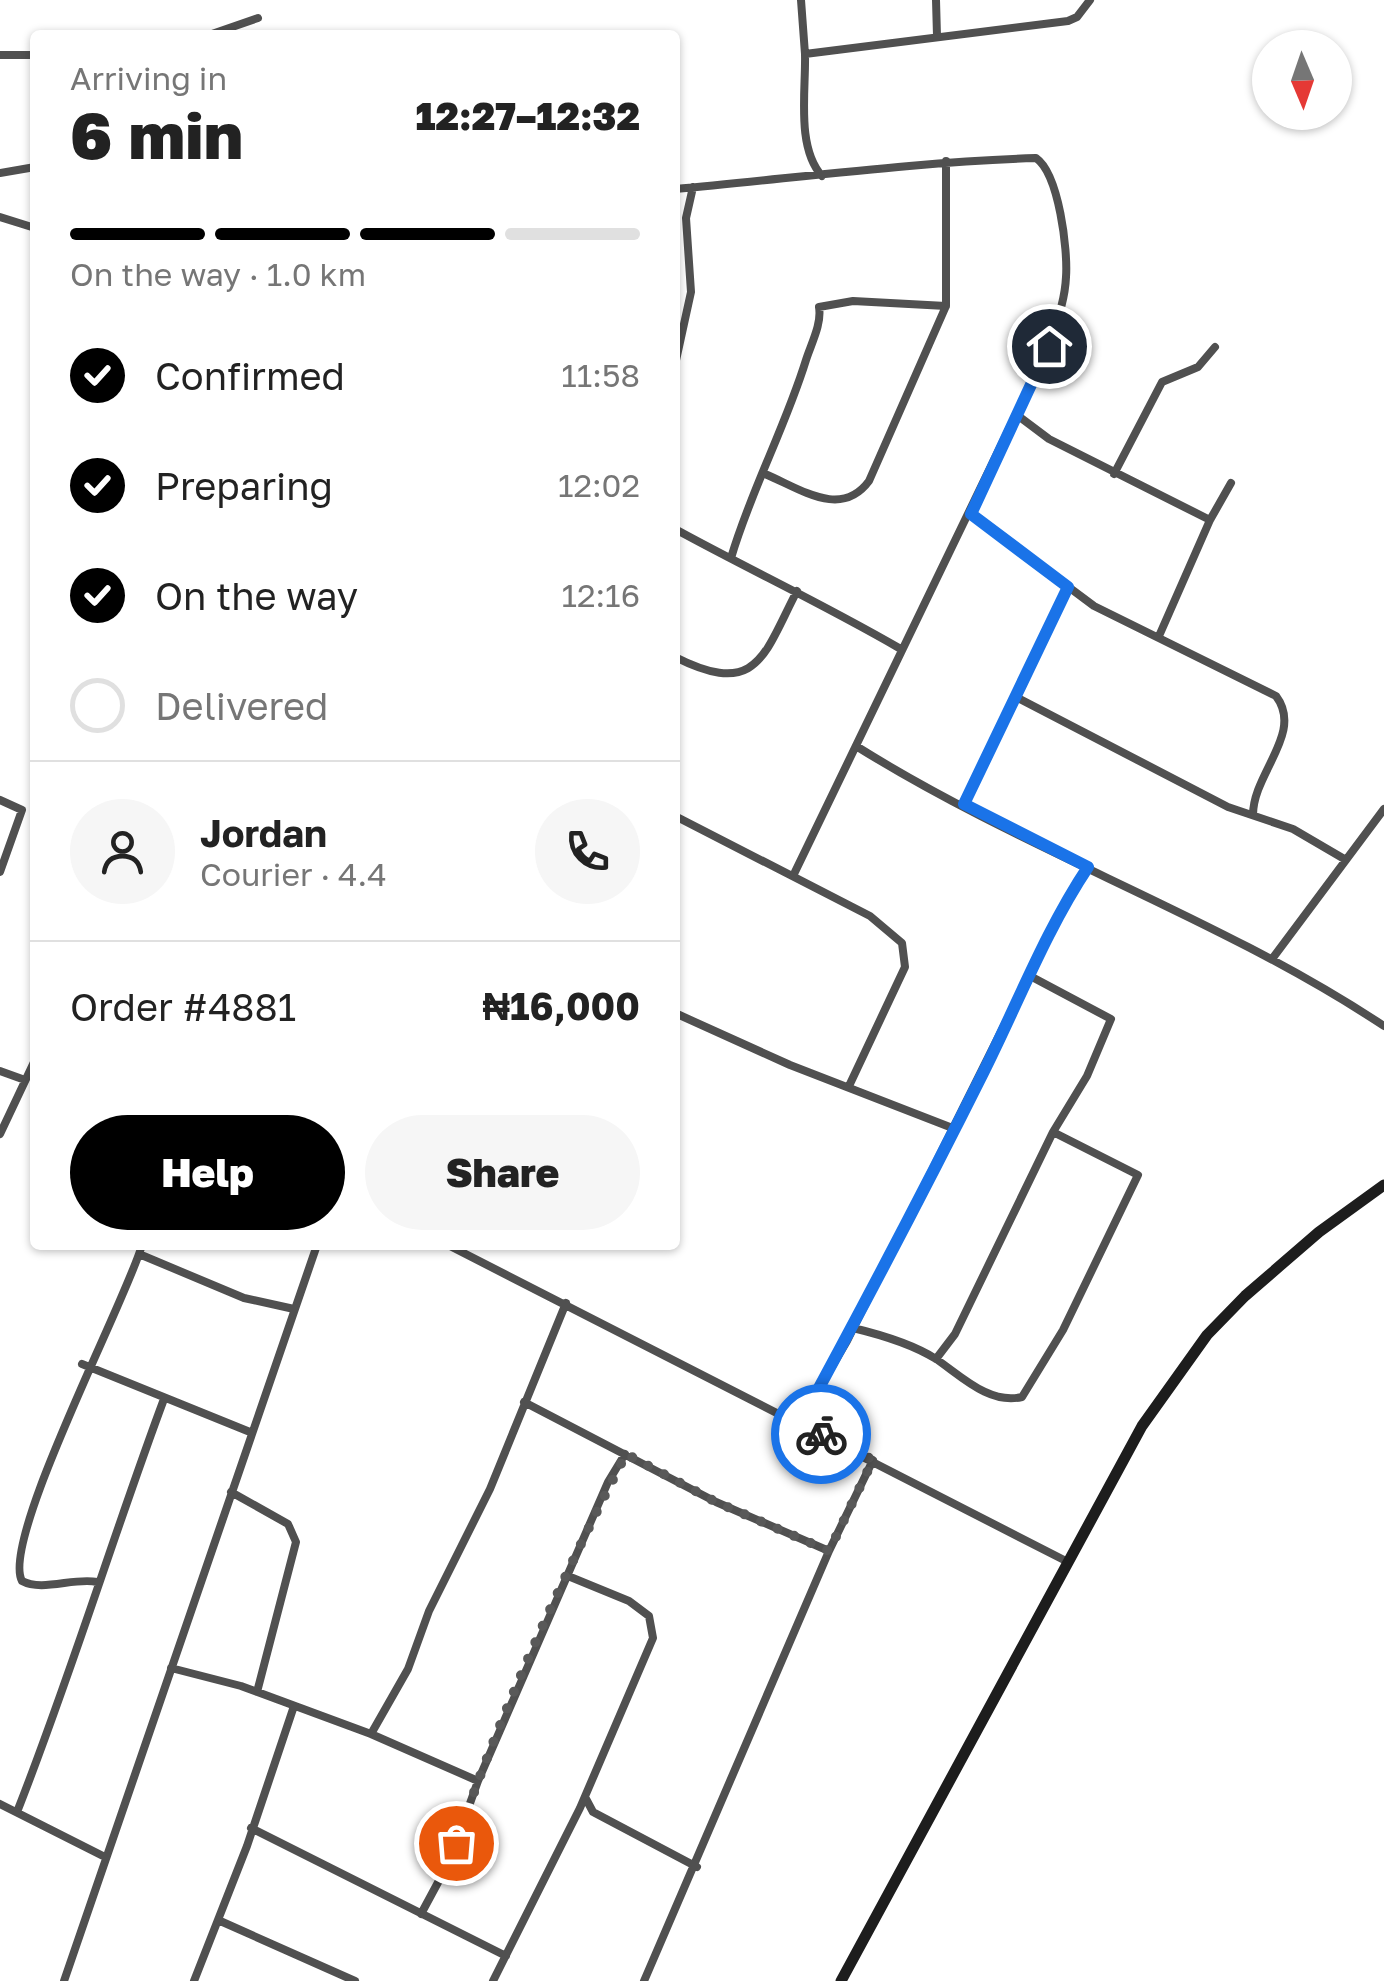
<!DOCTYPE html>
<html lang="en">
<head>
<meta charset="utf-8">
<style>
	:root { --surface:#fff; --page:#f6f6f6; --text:#222; --muted:#767676; --line:#e0e0e0; --accent:#000 }
	body { margin:0; font-family:"Golos Text",sans-serif; background:var(--page); color:var(--text); height:100vh; display:flex; flex-direction:column; font-size:38px; white-space:nowrap }
	* { box-sizing:border-box; margin:0 }
	p { font-size:32px; color:var(--muted) }
	.icon { flex:none; width:55px; height:55px; fill:none; stroke:currentColor; stroke-width:2; stroke-linecap:round; stroke-linejoin:round }
	.map { position:relative; flex:1; overflow:hidden }
	.side { position:absolute; left:30px; top:30px; width:650px; height:1220px; display:flex; flex-direction:column; background:var(--surface); border-radius:10px; box-shadow:0 2px 8px #0004 }
	.side>* { flex:none }
	.needle { width:65px; rotate:178deg }
	.fabs { position:absolute; left:1252px; top:30px; display:grid; gap:20px }
	.fabs a { display:grid; place-items:center; width:100px; height:100px; border-radius:50%; background:var(--surface); box-shadow:0 2px 8px #0004; font-size:50px }
	.pin { position:absolute; display:grid; place-items:center; width:85px; height:85px; color:#fff; margin:-42px; border:5px solid #fff; border-radius:50%; box-shadow:0 2px 10px #0007 }
	.courier { position:absolute; display:grid; place-items:center; width:100px; height:100px; margin:-50px; border:8px solid #1a73e8; border-radius:50%; background:#fff; color:#222; box-shadow:0 2px 12px #0007 }
	.head em { font-style:normal; font-weight:800 }
	.head div { display:flex; flex-direction:column-reverse }
	.head { display:flex; align-items:center; justify-content:space-between; height:170px; padding:0 40px }
	h1 { font-size:65px; font-weight:800; line-height:75px }
	.bar { display:grid; grid-template-columns:repeat(4,1fr); gap:15px 10px; align-content:center; height:120px; padding:0 40px }
	.bar i { height:12px; border-radius:8px; background:var(--line) }
	.bar .on { background:var(--accent) }
	.bar p { grid-column:span 4 }
	.line { display:flex; align-items:center; gap:25px; padding:0 40px; border-top:2px solid var(--line) }
	.line div { flex:1 }
	.round { display:grid; place-items:center; flex:none; width:105px; height:105px; border-radius:52px; background:var(--page) }
	ol { padding:0 40px; list-style:none }
	li { display:flex; align-items:center; gap:30px; height:110px }
	li p { margin-inline-start:auto }
	li .icon { padding:10px; border-radius:50%; background:var(--accent); color:#fff; stroke-width:4 }
	li:last-child { color:var(--muted) }
	li i { width:55px; height:55px; border:5px solid var(--line); border-radius:50% }
	.action { display:flex; gap:20px; margin-top:auto; padding:20px 40px }
	.action a { flex:1; height:115px; border-radius:60px; background:var(--accent); color:#fff; font-size:40px; font-weight:800; line-height:115px; text-align:center }
	.action a+a { background:var(--page); color:var(--text) }
	.map>svg:first-child { display:block }
	.lines { fill:none; stroke-linecap:round; stroke-linejoin:round }
	.minor { stroke:#505050; stroke-width:8 }
	.secondary { stroke:#1d1d1d; stroke-width:11 }
	.done { stroke:#595959; stroke-width:10; stroke-dasharray:0 18 }
	.route { stroke:#1a73e8; stroke-width:12 }
</style>
</head>
<body>
<div class="map">
<svg width="1384" height="1981" viewBox="0 0 1384 1981">
	<rect width="100%" height="100%" fill="#fff"/>
	<g class="lines">
		<path class="minor" d="M801,0l4,54
			M936,0l1,36
			M209,35l49,-17
			M0,55h35
			M0,173l35,-6
			M822,176c-26,-29 -16,-85 -17,-122l263,-33 9,-4 13,-17
			M675,189c121,-11 240,-27 361,-31 23,16 32,92 30,119 -1,24 -10,47 -17,69l-255,528
			M0,217l35,11
			M675,365l16,-73 -5,-74 7,-31
			M1017,415l32,24 161,81
			M765,474c36,15 76,45 104,7l77,-175v-145
			M1114,474l48,-92 36,-15 17,-20
			M971,514l123,92 182,90c28,37 -23,77 -23,119
			M675,529c75,41 150,76 224,119
			M731,558c20,-68 54,-130 75,-198 5,-16 16,-36 13,-53l34,-6 93,5
			M1159,636l51,-116 21,-37
			M675,657c83,42 89,-3 122,-66
			M1016,697l212,110 65,22 53,31
			M856,746c169,106 362,170 528,280
			M0,800l22,10 -22,62
			M964,804l104,-217
			M675,816l195,100 32,27 3,24 -56,119
			M1272,959l112,-150
			M675,1013l115,52 165,64
			M0,1071l25,9
			M0,1134l35,-74
			M448,1245l618,316
			M139,1254l105,44 50,11
			M853,1328c25,6 61,17 83,31 24,16 53,46 86,38l41,-67 75,-155 -85,-43
			M936,1359l19,-25 98,-202 34,-56 24,-57 -79,-42
			M82,1364l168,68
			M524,1402l192,100 113,49
			M799,1423l48,-82 219,-440 23,-34
			M231,1492l57,32 8,18 -39,150
			M97,1582c-22,-5 -55,10 -75,-1 -22,-40 105,-282 120,-336
			M171,1668l70,18 130,48 37,-65 21,-58 61,-122 76,-186
			M371,1734l107,47
			M585,1797l8,15 104,55
			M0,1804l105,53
			M17,1812c54,-137 96,-276 147,-413
			M251,1828l255,128
			M421,1914l28,-52 29,-81 130,-299 17,-28
			M218,1920l137,61
			M64,1981l253,-736
			M194,1981l53,-135 47,-140
			M493,1981l87,-173 73,-170 -4,-22 -20,-15 -61,-25
			M644,1981l185,-430 44,-91"/>
		<path class="secondary" d="M841,1981l301,-555 65,-91 38,-39 74,-64 65,-47"/>
	</g>
	<g class="lines">
		<path class="done" d="M456,1843c45,-132 106,-265 170,-389l90,48 113,49 44,-91 -52,-26"/>
		<path class="route" d="M821,1434l-21,-11c63,-116 125,-234 184,-352 34,-68 62,-141 104,-204l-124,-63 104,-217 -97,-73 78,-168"/>
	</g>
</svg>
<div class="fabs">
<a><svg class="needle" viewBox="-14 -14 28 28"><path d="M0-13l5 13h-10z" fill="#e53935"/><path d="M0 13l5-13h-10z" fill="#767676"/></svg></a>
</div>
<div class="pin" style="left:456px;top:1843px;background:#ea580c"><svg class="icon" aria-label="bag" viewBox="0 0 24 24"><path d="M5 8h14l-1 12H6zM9 8a3 3 0 0 1 6 0"/></svg></div>
<div class="pin" style="left:1049px;top:346px;background:#1f2937"><svg class="icon" aria-label="home" viewBox="0 0 24 24"><path d="M3 11l9-7 9 7M6 9v11h12V9"/></svg></div>
<div class="courier" style="left:821px;top:1434px"><svg class="icon" aria-label="bike" viewBox="0 0 24 24"><circle cx="6" cy="16" r="4"/><circle cx="18" cy="16" r="4"/><path d="M6 16l4-8h5l3 8M10 8l3 8H6M13 5h3"/></svg></div>
<section class="side">
<div class="head"><div><h1>6 min</h1><p>Arriving in</p></div><em>12:27–12:32</em></div>
<div class="bar"><i class="on"></i><i class="on"></i><i class="on"></i><i></i><p>On the way · 1.0 km</p></div>
<ol>
<li><svg class="icon" aria-label="check" viewBox="0 0 24 24"><path d="M5 12l5 5 9-10"/></svg>Confirmed<p>11:58</p></li>
<li><svg class="icon" aria-label="check" viewBox="0 0 24 24"><path d="M5 12l5 5 9-10"/></svg>Preparing<p>12:02</p></li>
<li><svg class="icon" aria-label="check" viewBox="0 0 24 24"><path d="M5 12l5 5 9-10"/></svg>On the way<p>12:16</p></li>
<li><i></i>Delivered</li>
</ol>
<div class="line" style="height:180px"><a class="round"><svg class="icon" aria-label="person" viewBox="0 0 24 24"><circle cx="12" cy="8" r="4"/><path d="M4 21q1-7 8-7t8 7"/></svg></a><div><b>Jordan</b><p>Courier · 4.4</p></div><a class="round"><svg class="icon" aria-label="phone" viewBox="0 0 24 24"><path d="M5 4h4l2 5-3 2q2 4 5 5l2-3 5 2v4C11 20 4 13 5 4z"/></svg></a></div>
<div class="line" style="height:130px"><div>Order #4881</div><b>₦16,000</b></div>
<div class="action"><a>Help</a><a>Share</a></div>
</section>
</div>
</body>
</html>
